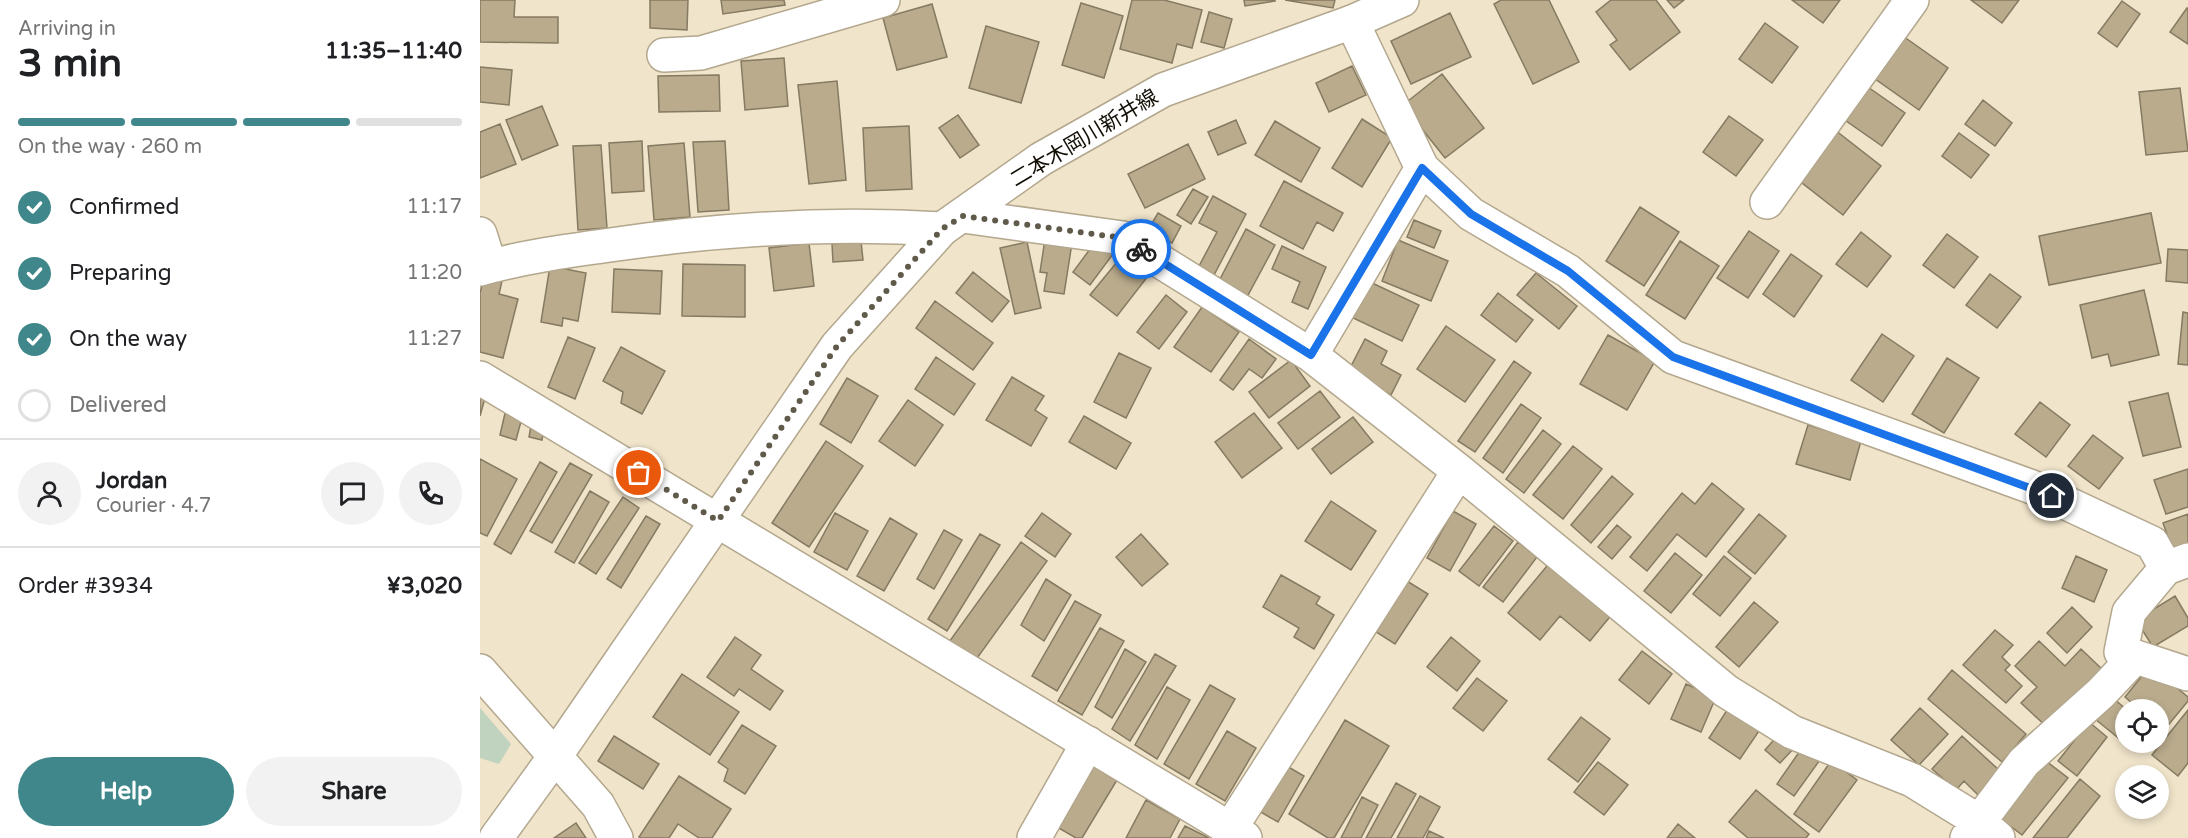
<!DOCTYPE html>
<html lang="en">
<head>
<meta charset="utf-8">
<style>
	:root { --surface:#fff; --page:#f2f2f2; --text:#202124; --muted:#757577; --line:#e0e0e0; --accent:#3f878a }
	body { margin:0; font-family:"Varela Round","Noto Sans JP",sans-serif; background:var(--page); color:var(--text); height:100vh; display:flex; flex-direction:column; font-size:22px; white-space:nowrap }
	* { box-sizing:border-box; margin:0 }
	p { font-size:20px; color:var(--muted) }
	.icon { flex:none; width:33px; height:33px; fill:none; stroke:currentColor; stroke-width:2; stroke-linecap:round; stroke-linejoin:round }
	.map { position:relative; flex:1; overflow:hidden }
	.panel { display:flex; flex-direction:column; background:var(--surface); width:480px }
	.panel>* { flex:none }
	.buttons { position:absolute; left:1635px; top:699px; display:grid; gap:12px }
	.buttons a { display:grid; place-items:center; width:54px; height:54px; border-radius:50%; background:var(--surface); box-shadow:0 3px 9px #0003; font-size:30px }
	.pin { position:absolute; display:grid; place-items:center; width:51px; height:51px; color:#fff; margin:-26px; border:3px solid #fff; border-radius:50%; box-shadow:0 2px 6px #0007 }
	.courier { position:absolute; display:grid; place-items:center; width:60px; height:60px; margin:-30px; border:4px solid #1a73e8; border-radius:50%; background:#fff; color:#222; box-shadow:0 2px 8px #0007 }
	.summary em { font-style:normal; font-weight:700 }
	.summary div { display:flex; flex-direction:column-reverse }
	.summary { display:flex; align-items:center; justify-content:space-between; height:102px; padding:0 18px }
	h1 { font-size:39px; font-weight:700; line-height:45px }
	.bar { display:grid; grid-template-columns:repeat(4,1fr); gap:9px 6px; align-content:center; height:72px; padding:0 18px }
	.bar i { height:8px; border-radius:4px; background:var(--line) }
	.bar .active { background:var(--accent) }
	.bar p { grid-column:span 4 }
	.line { display:flex; align-items:center; gap:15px; padding:0 18px; border-top:2px solid var(--line) }
	.line div { flex:1 }
	.round { display:grid; place-items:center; flex:none; width:63px; height:63px; border-radius:32px; background:var(--page) }
	ol { padding:0 18px; list-style:none }
	li { display:flex; align-items:center; gap:18px; height:66px }
	li p { margin-inline-start:auto }
	li .icon { padding:6px; border-radius:50%; background:var(--accent); color:#fff; stroke-width:4 }
	li:last-child { color:var(--muted) }
	li i { width:33px; height:33px; border:3px solid var(--line); border-radius:50% }
	.cta { display:flex; gap:12px; margin-top:auto; padding:12px 18px }
	.cta a { flex:1; height:69px; border-radius:36px; background:var(--accent); color:#fff; font-size:24px; font-weight:700; line-height:69px; text-align:center }
	.cta a+a { background:var(--page); color:var(--text) }
	main { display:flex; flex:1; min-height:0 }
	.map>svg:first-child { display:block }
	.green { fill:#bfd3bf }
	.building { fill:#b9ab8c; stroke:#857a62; stroke-width:1.5 }
	.lines { fill:none; stroke-linecap:round; stroke-linejoin:round }
	.street-casing { stroke:#b3a78e; stroke-width:36 }
	.secondary-casing { stroke:#b3a78e; stroke-width:36 }
	.street { stroke:#fff; stroke-width:33 }
	.secondary { stroke:#fff; stroke-width:33 }
	.done { stroke:#605a4b; stroke-width:6; stroke-dasharray:0 10.8 }
	.route { stroke:#1a73e8; stroke-width:8 }
	.labels { text-anchor:middle; stroke-width:6; stroke-linejoin:round; paint-order:stroke }
	.street-label { font-size:21px; fill:#130f06; stroke:#fff }
</style>
</head>
<body>
<main>
<section class="panel">
<div class="summary"><div><h1>3 min</h1><p>Arriving in</p></div><em>11:35–11:40</em></div>
<div class="bar"><i class="active"></i><i class="active"></i><i class="active"></i><i></i><p>On the way · 260 m</p></div>
<ol>
<li><svg class="icon" aria-label="check" viewBox="0 0 24 24"><path d="M5 12l5 5 9-10"/></svg>Confirmed<p>11:17</p></li>
<li><svg class="icon" aria-label="check" viewBox="0 0 24 24"><path d="M5 12l5 5 9-10"/></svg>Preparing<p>11:20</p></li>
<li><svg class="icon" aria-label="check" viewBox="0 0 24 24"><path d="M5 12l5 5 9-10"/></svg>On the way<p>11:27</p></li>
<li><i></i>Delivered</li>
</ol>
<div class="line" style="height:108px"><a class="round"><svg class="icon" aria-label="person" viewBox="0 0 24 24"><circle cx="12" cy="8" r="4"/><path d="M4 21q1-7 8-7t8 7"/></svg></a><div><b>Jordan</b><p>Courier · 4.7</p></div><a class="round"><svg class="icon" aria-label="chat" viewBox="0 0 24 24"><path d="M4 5h16v11H9l-5 4z"/></svg></a><a class="round"><svg class="icon" aria-label="phone" viewBox="0 0 24 24"><path d="M5 4h4l2 5-3 2q2 4 5 5l2-3 5 2v4C11 20 4 13 5 4z"/></svg></a></div>
<div class="line" style="height:78px"><div>Order #3934</div><b>¥3,020</b></div>
<div class="cta"><a>Help</a><a>Share</a></div>
</section>
<div class="map">
<svg width="1708" height="838" viewBox="0 0 1708 838">
	<rect width="100%" height="100%" fill="#f0e4ca"/>
	<path class="green" d="M0,708l31,36 -12,20 -19,-6z"/>
	<path class="building" d="M0,0h35l-1,17h44v26l-78,-1z
		M170,0h38l-1,30 -37,-2z
		M241,0h63l1,5 -62,9z
		M652,0h32l38,10 -10,38 -15,-4 -5,19 -52,-14z
		M764,0h31v1l-30,5z
		M805,0h50l-2,8z
		M1021,0h48l30,62 -46,22 -39,-80z
		M1131,0h45l24,32 -50,38 -20,-25 7,-5 -21,-28z
		M1187,0h17l-10,8z
		M1312,0h48l-17,23z
		M1491,0h48l-17,23z
		M1642,1l18,13 -23,33 -19,-14z
		M601,3l42,13 -19,62 -42,-13z
		M452,4l15,53 -50,13 -14,-52z
		M1707,8l1,1v35l-18,-12z
		M729,12l23,7 -8,29 -23,-6z
		M970,13l21,44 -60,27 -20,-43z
		M1285,23l33,24 -26,36 -33,-24z
		M506,26l53,16 -18,61 -52,-15z
		M1420,34l48,34 -29,42 -48,-34z
		M304,58l4,48 -43,4 -4,-49z
		M872,66l14,29 -37,17 -13,-29z
		M0,67l32,3 -3,35 -29,-3z
		M962,74l42,54 -39,30 -42,-53z
		M239,75l1,36 -61,1 -1,-36z
		M357,81l9,99 -37,4 -11,-99z
		M1385,85l40,28 -23,33 -40,-28z
		M1700,88l8,63 -42,4 -7,-63z
		M1503,100l29,23 -17,23 -30,-22z
		M62,106l16,39 -36,15 -16,-40z
		M478,115l21,30 -19,13 -21,-30z
		M1249,116l34,24 -27,36 -33,-24z
		M882,119l30,19 -30,49 -30,-19z
		M756,120l10,23 -28,12 -10,-23z
		M795,121l45,27 -19,34 -46,-27z
		M20,124l16,40 -36,14v-46z
		M429,126l3,63 -46,2 -3,-63z
		M1355,130l46,36 -38,49 -46,-36z
		M1479,133l30,22 -18,23 -29,-22z
		M162,141l2,50 -32,2 -3,-50z
		M245,141l4,69 -31,2 -5,-70z
		M204,143l6,74 -36,3 -6,-74z
		M708,144l17,35 -60,29 -17,-34z
		M121,145l6,83 -29,2 -5,-84z
		M804,181l59,32 -10,18 -16,-9 -14,27 -43,-23z
		M713,189l15,8 -17,27 -14,-9z
		M733,196l33,18 -33,63 -15,-9 19,-36 -18,-9z
		M1160,207l39,25 -35,54 -38,-25z
		M678,213l23,13 -9,17 -24,-13z
		M1671,213l10,50 -112,22 -10,-49z
		M934,220l27,11 -7,17 -27,-11z
		M766,229l29,16 -28,52 -28,-16z
		M1269,231l30,20 -31,47 -31,-20z
		M1381,232l30,24 -24,31 -31,-23z
		M1467,234l31,23 -24,31 -31,-23z
		M565,239l27,4 -8,51 -20,-3 3,-18 -7,-1z
		M918,240l50,21 -17,40 -49,-20z
		M381,241l2,19 -30,2 -1,-18z
		M616,241l17,13 -23,31 -17,-13z
		M1200,241l39,25 -34,53 -39,-24z
		M547,242l14,66 -26,6 -15,-66z
		M329,243l5,43 -40,5 -5,-43z
		M802,246l44,21 -18,42 -16,-7 8,-20 -28,-13z
		M1688,249l20,1v33l-22,-2z
		M646,251l26,20 -35,45 -27,-21z
		M1311,254l31,22 -28,41 -31,-23z
		M203,264l62,1v52l-63,-1z
		M70,266l36,7 -8,48 -15,-3 -1,8 -21,-4z
		M134,269l48,2 -2,43 -48,-2z
		M493,272l36,29 -17,21 -36,-29z
		M1056,273l41,33 -18,23 -42,-34z
		M1510,274l31,23 -24,31 -31,-23z
		M4,277l18,4 -3,13 19,5 -15,59 -23,-6v-59z
		M890,282l49,23 -17,36 -49,-23z
		M1664,290l15,65 -48,11 -3,-12 -16,4 -12,-53z
		M1018,293l35,27 -17,22 -35,-27z
		M686,295l21,17 -28,37 -22,-17z
		M455,301l58,42 -20,27 -57,-42z
		M722,307l37,25 -28,40 -37,-25z
		M1703,312l5,1v52l-10,-1z
		M966,326l49,34 -30,42 -48,-33z
		M1402,334l32,22 -31,46 -32,-22z
		M1128,335l47,26 -28,49 -47,-26z
		M88,337l27,11 -20,51 -27,-12z
		M769,339l27,20 -14,19 -13,-9 -16,21 -13,-10z
		M885,339l22,12 -6,13 20,11 -10,20 -43,-23z
		M141,347l44,24 -23,43 -21,-11 2,-11 -20,-11z
		M639,353l32,15 -25,50 -32,-16z
		M456,357l39,27 -21,31 -39,-26z
		M1467,358l32,20 -35,55 -32,-19z
		M811,360l19,26 -41,32 -20,-26z
		M1034,361l17,12 -56,79 -17,-11z
		M532,377l32,19 -9,14 12,8 -16,28 -45,-26z
		M367,378l31,18 -27,47 -31,-19z
		M840,391l20,26 -42,32 -20,-26z
		M1688,393l13,54 -38,9 -14,-54z
		M0,396l5,2 -5,18z
		M428,400l35,25 -28,41 -36,-25z
		M1560,402l30,23 -24,32 -31,-23z
		M1041,404l20,14 -38,55 -20,-15z
		M26,409l17,5 -7,26 -16,-5z
		M774,413l28,35 -40,30 -27,-36z
		M604,416l47,27 -15,26 -47,-27z
		M873,417l20,25 -42,32 -19,-25z
		M52,420l13,3 -3,17 -13,-3z
		M1328,425l53,16 -11,39 -54,-16z
		M1063,430l18,14 -37,49 -18,-14z
		M1613,435l30,23 -24,31 -31,-23z
		M346,441l37,25 -54,81 -37,-24z
		M1093,446l29,23 -39,50 -30,-24z
		M0,459l37,20 -30,57 -7,-3z
		M60,462l17,10 -46,82 -17,-10z
		M90,463l22,12 -40,68 -22,-12z
		M1708,469v38l-22,7 -12,-34z
		M1132,476l21,18 -42,49 -20,-18z
		M1232,483l32,26 -38,48 -29,-23 -30,37 -17,-14 52,-64 13,11z
		M110,491l19,11 -35,61 -19,-11z
		M143,497l16,11 -43,66 -17,-11z
		M851,501l45,30 -25,39 -46,-29z
		M973,511l23,13 -26,47 -23,-13z
		M355,513l33,18 -21,39 -33,-18z
		M562,513l29,21 -16,23 -30,-21z
		M1279,514l27,22 -31,38 -27,-22z
		M1708,514v38l-13,5 -12,-34z
		M166,516l14,8 -39,64 -14,-9z
		M410,518l27,16 -33,57 -27,-15z
		M1137,525l14,12 -19,22 -14,-12z
		M1014,526l19,15 -34,45 -20,-15z
		M464,530l18,10 -28,49 -17,-10z
		M500,534l20,11 -53,86 -19,-12z
		M661,534l27,30 -26,22 -26,-29z
		M541,542l26,19 -72,100 -26,-19z
		M1038,542l19,15 -34,45 -20,-15z
		M1195,553l27,22 -31,38 -27,-22z
		M1244,556l27,22 -31,38 -27,-22z
		M1596,556l31,14 -13,32 -32,-14z
		M1071,561l62,52 -23,28 -30,-25 -20,24 -32,-27z
		M801,575l39,22 -4,7 18,11 -20,34 -20,-12 5,-9 -36,-21z
		M922,578l26,16 -33,50 -25,-16z
		M566,579l25,16 -27,46 -23,-16z
		M1695,596l13,22v8l-35,21 -17,-27z
		M595,601l26,14 -44,76 -25,-15z
		M1274,602l24,20 -39,45 -23,-20z
		M1592,607l20,20 -25,26 -20,-20z
		M620,628l24,13 -42,74 -24,-14z
		M1515,630l18,15 -11,12 8,8 -5,5 17,16 -16,17 -43,-38z
		M255,637l26,18 -10,14 32,22 -13,19 -31,-21 -5,7 -27,-19z
		M971,637l29,24 -23,30 -30,-24z
		M1559,641l26,25 16,-17 22,21 -55,58 -27,-25 16,-16 -22,-21z
		M645,649l21,13 -34,56 -17,-11z
		M1162,651l30,23 -23,30 -30,-24z
		M675,654l21,12 -46,75 -18,-12z
		M1670,666l38,31v4l-23,28 -7,-5v-14h-18l-15,-13z
		M1472,670l74,64 -24,28 -74,-63z
		M202,674l57,38 -29,43 -57,-38z
		M997,678l30,23 -24,30 -30,-23z
		M1206,684l30,13 -15,35 -30,-13z
		M730,685l25,14 -46,80 -25,-15z
		M687,687l23,13 -33,59 -22,-14z
		M1633,698l14,12 -1,32h4l-3,3 -32,-26z
		M1251,704l32,21 -23,34 -31,-21z
		M1440,708l28,26 -29,31 -28,-25z
		M1708,710v53l-10,13 -26,-21z
		M1101,717l29,22 -32,43 -30,-23z
		M865,720l44,26 -55,92h-6l-39,-24z
		M1609,722l18,15 -30,39 -19,-15z
		M262,725l34,21 -31,48 -21,-13 4,-12 -10,-7z
		M747,731l29,17 -31,53 -29,-17z
		M1299,734l15,14 -14,15 -15,-13z
		M134,736l45,28 -16,25 -45,-28z
		M1482,736l38,35 -22,24 -14,-14 -8,9 -24,-21z
		M1324,745l18,12 -28,39 -17,-12z
		M1562,758l26,20 -46,57 -26,-20z
		M1351,761l26,19 -38,52 -25,-18z
		M607,762l30,18 -35,58h-6l-26,-15z
		M1118,762l30,23 -24,30 -30,-23z
		M805,765l19,11 -26,46 -19,-11z
		M199,776l52,33 -19,29h-13l-21,-14 -9,14h-28l-2,-1z
		M1600,779l20,17 -33,42h-34z
		M916,783l20,11 -25,44h-25z
		M1276,790l53,44 -3,4h-58l-19,-16z
		M940,796l20,11 -17,31h-26z
		M882,797l16,8 -17,33h-20z
		M666,800l34,19 -10,19h-44z
		M96,823l10,15h-32z
		M1198,824l17,14h-28z
		M705,826l24,12h-31z
		M949,831l15,7h-18z"/>
	<g class="lines">
		<g class="street-casing">
			<path id="street" d="M872,22l70,146 49,46 97,57 105,86 359,130 120,56 14,25
				M184,55l37,-2 182,-53
				M1287,202l145,-202
				M483,216l160,22 188,117 148,116 267,220 66,41 120,48 68,42 18,16
				M0,234l10,32
				M0,269c43,-12 86,-18 130,-24 110,-16 221,-23 332,-16
				M831,355l111,-187
				M1708,560l-22,8 -37,44 -8,40 67,22
				M0,671l118,134 18,33
				M750,829l229,-358
				M554,838l54,-95
				M1487,838l57,-76 77,-69 34,-36"/>
		</g>
		<g class="secondary-casing">
			<path id="secondary" d="M0,378l765,460
				M16,838l60,-83 281,-409 105,-117 99,-70 122,-69 189,-68 50,-22"/>
		</g>
		<use href="#street" class="street"/>
		<use href="#secondary" class="secondary"/>
	</g>
	<g class="lines">
		<path class="done" d="M159,473l79,48 119,-175 105,-117 21,-13 160,22 18,11"/>
		<path class="route" d="M661,249l170,106 111,-187 49,46 97,57 105,86 379,139"/>
	</g>
	<g class="labels">
		<g class="street-label">
			<text transform="translate(604 138) rotate(-31)" y="7">二本木岡川新井線</text>
		</g>
	</g>
</svg>
<div class="buttons">
<a><svg class="icon" aria-label="locate" viewBox="0 0 24 24"><circle cx="12" cy="12" r="6"/><path d="M12 2v4M12 18v4M2 12h4M18 12h4"/></svg></a>
<a><svg class="icon" aria-label="layers" viewBox="0 0 24 24"><path d="M12 4l9 5-9 5-9-5zM3 14l9 5 9-5"/></svg></a>
</div>
<div class="pin" style="left:159px;top:473px;background:#ea580c"><svg class="icon" aria-label="bag" viewBox="0 0 24 24"><path d="M5 8h14l-1 12H6zM9 8a3 3 0 0 1 6 0"/></svg></div>
<div class="pin" style="left:1572px;top:496px;background:#1f2937"><svg class="icon" aria-label="home" viewBox="0 0 24 24"><path d="M3 11l9-7 9 7M6 9v11h12V9"/></svg></div>
<div class="courier" style="left:661px;top:249px"><svg class="icon" aria-label="bike" viewBox="0 0 24 24"><circle cx="6" cy="16" r="4"/><circle cx="18" cy="16" r="4"/><path d="M6 16l4-8h5l3 8M10 8l3 8H6M13 5h3"/></svg></div>
</div>
</main>
</body>
</html>
